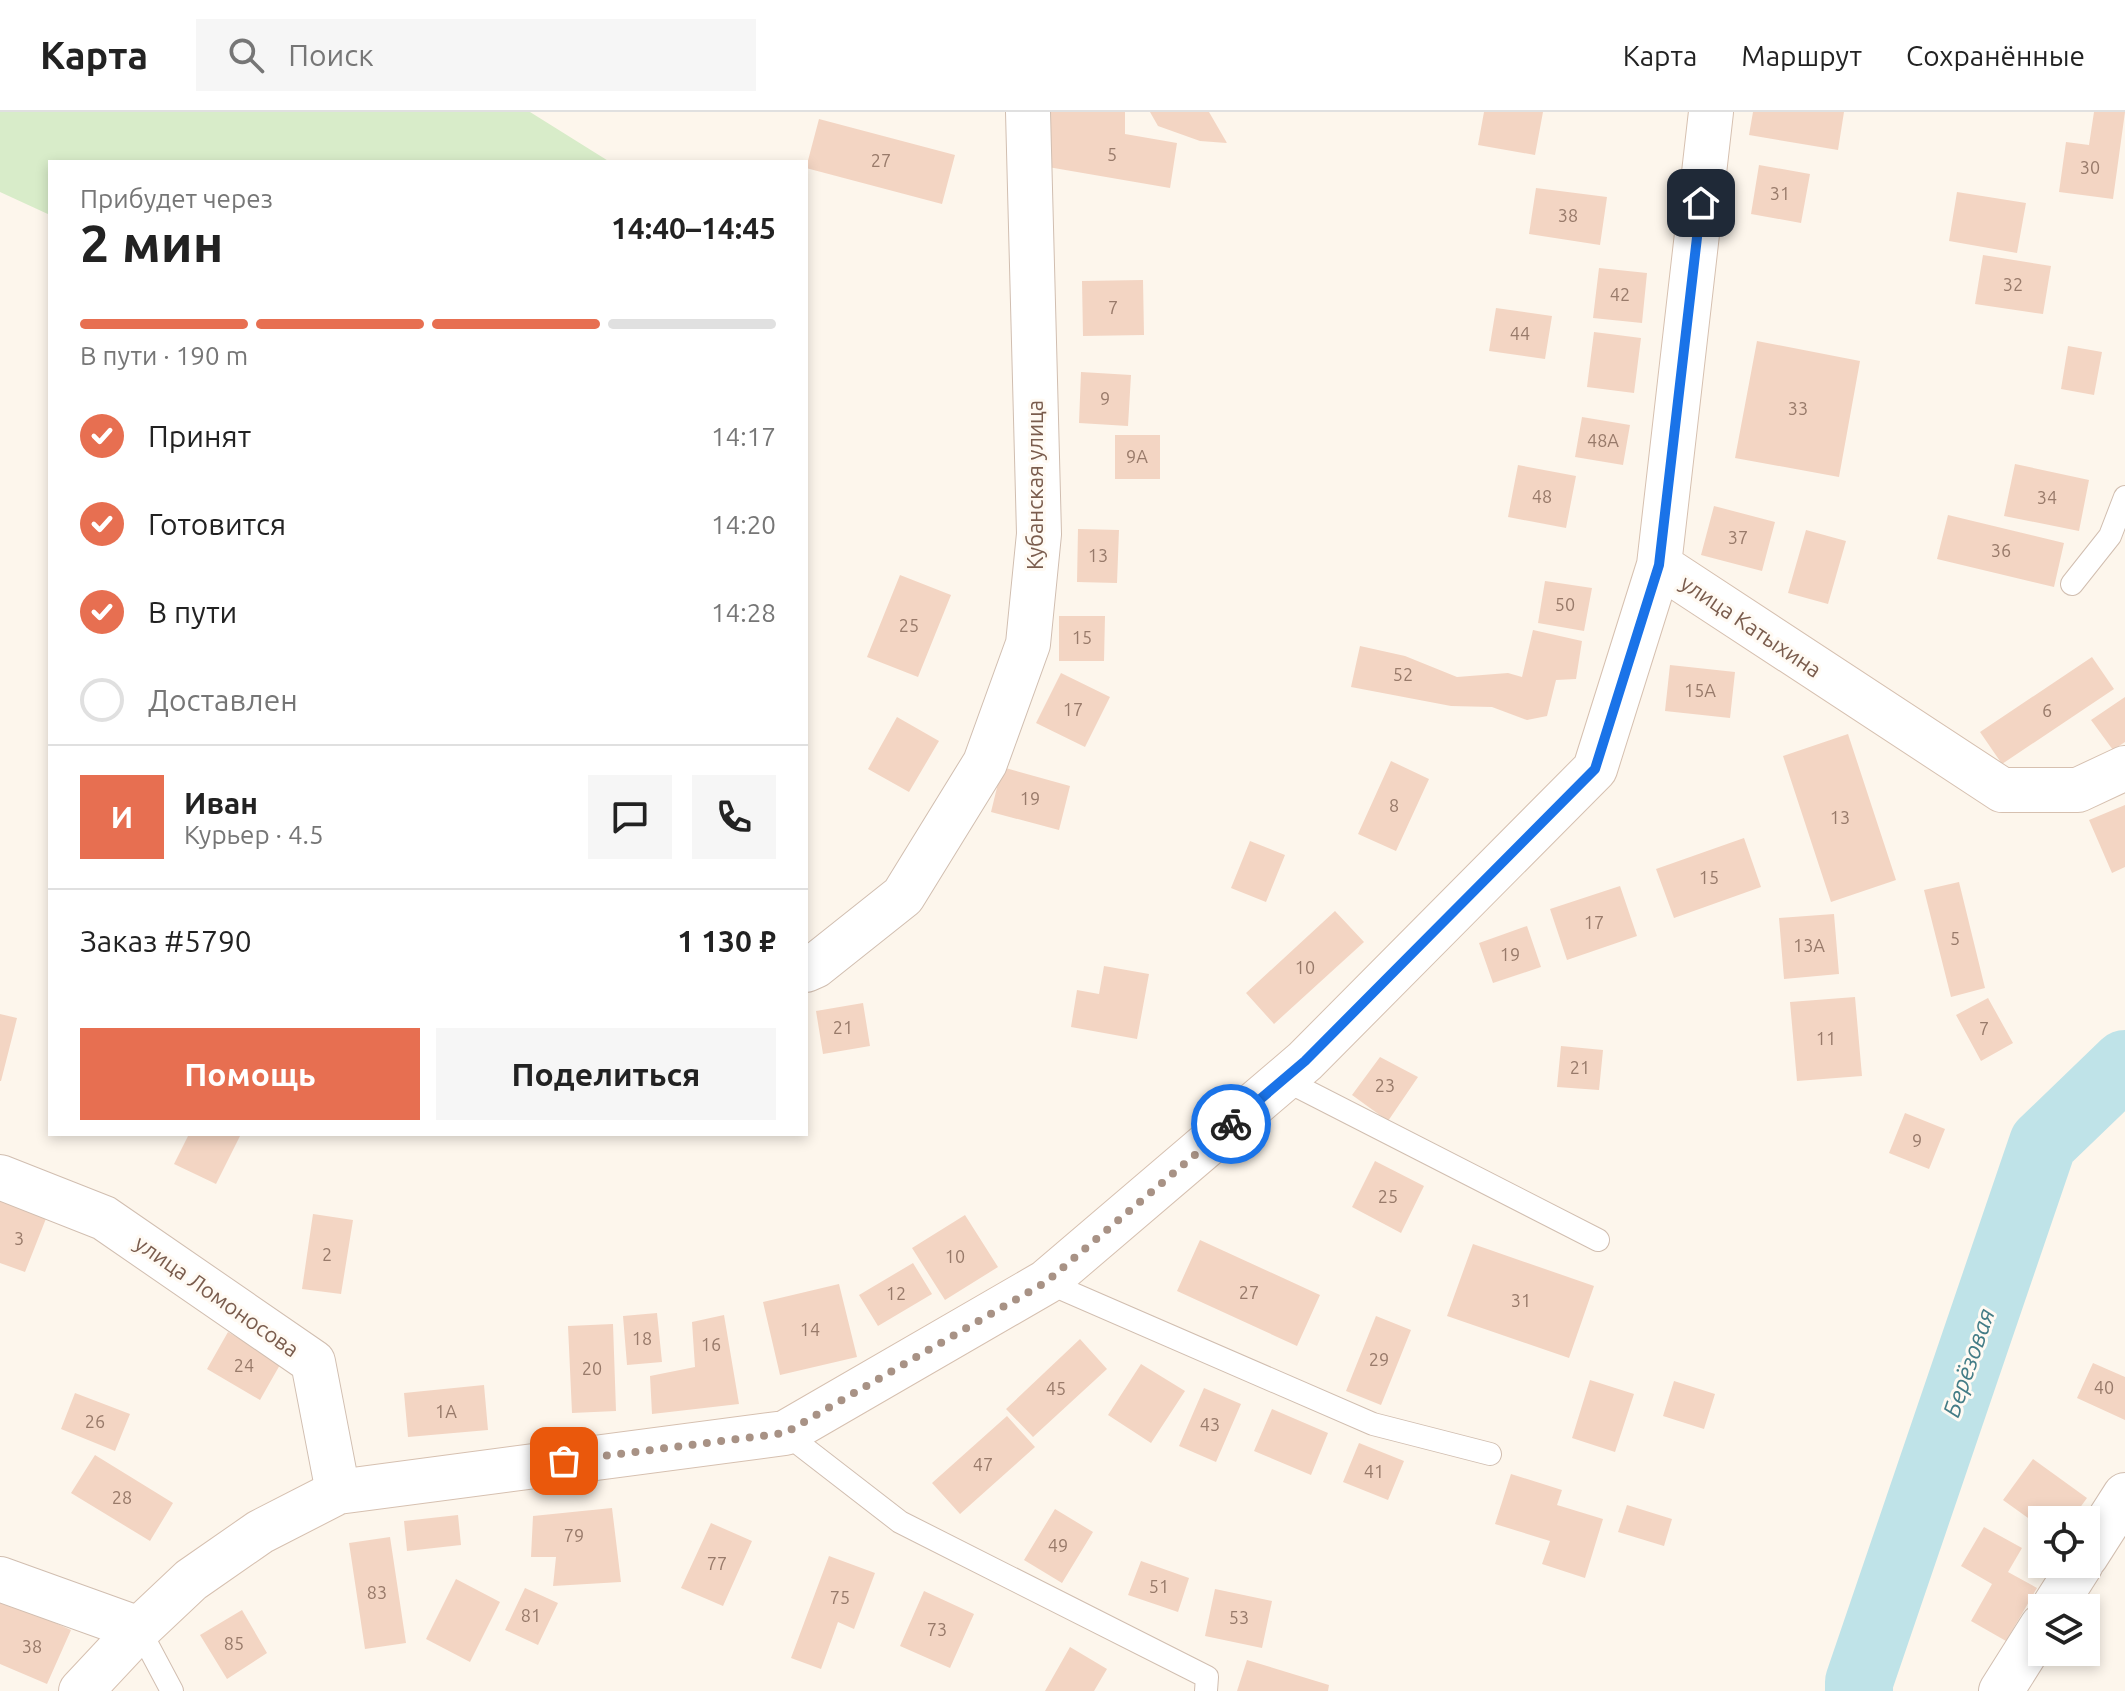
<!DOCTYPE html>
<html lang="ru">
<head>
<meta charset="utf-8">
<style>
	:root { --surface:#fff; --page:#f6f6f6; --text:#222; --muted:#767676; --line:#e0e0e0; --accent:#e76f51 }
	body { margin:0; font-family:Ubuntu,sans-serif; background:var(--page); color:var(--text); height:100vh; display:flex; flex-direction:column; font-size:30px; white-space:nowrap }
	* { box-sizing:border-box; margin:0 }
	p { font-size:26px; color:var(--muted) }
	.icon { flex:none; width:44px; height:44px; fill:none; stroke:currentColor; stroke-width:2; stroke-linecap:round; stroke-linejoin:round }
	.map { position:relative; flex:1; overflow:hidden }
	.details { position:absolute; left:48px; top:48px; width:760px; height:976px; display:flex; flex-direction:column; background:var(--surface); border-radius:0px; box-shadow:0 4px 12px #0003 }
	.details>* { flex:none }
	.buttons { position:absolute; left:2028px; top:1394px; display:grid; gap:16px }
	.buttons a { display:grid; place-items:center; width:72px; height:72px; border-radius:0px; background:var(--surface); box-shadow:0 4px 12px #0003; font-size:40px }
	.pin { position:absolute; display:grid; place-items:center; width:68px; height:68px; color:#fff; margin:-34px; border-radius:16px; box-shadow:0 4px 12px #0006 }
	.courier { position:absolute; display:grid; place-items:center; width:80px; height:80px; margin:-40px; border:6px solid #1a73e8; border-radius:50%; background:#fff; color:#222; box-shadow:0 2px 10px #0007 }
	.headline em { font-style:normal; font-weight:700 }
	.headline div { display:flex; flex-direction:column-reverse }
	.headline { display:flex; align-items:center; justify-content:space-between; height:136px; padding:0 32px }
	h1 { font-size:52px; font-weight:700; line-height:60px }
	.bar { display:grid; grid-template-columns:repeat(4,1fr); gap:12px 8px; align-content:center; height:96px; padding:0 32px }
	.bar i { height:10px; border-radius:6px; background:var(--line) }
	.bar .current { background:var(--accent) }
	.bar p { grid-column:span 4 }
	.line { display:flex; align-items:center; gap:20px; padding:0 32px; border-top:2px solid var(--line) }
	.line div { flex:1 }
	.round { display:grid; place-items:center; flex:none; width:84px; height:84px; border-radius:0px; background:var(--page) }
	ol { padding:0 32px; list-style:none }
	li { display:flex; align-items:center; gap:24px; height:88px }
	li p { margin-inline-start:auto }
	li .icon { padding:8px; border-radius:50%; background:var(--accent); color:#fff; stroke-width:4 }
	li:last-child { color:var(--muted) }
	li i { width:44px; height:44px; border:4px solid var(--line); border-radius:50% }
	.cta { display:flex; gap:16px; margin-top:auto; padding:16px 32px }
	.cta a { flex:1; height:92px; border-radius:0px; background:var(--accent); color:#fff; font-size:32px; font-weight:700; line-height:92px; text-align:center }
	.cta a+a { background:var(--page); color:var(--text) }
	header { display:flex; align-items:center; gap:48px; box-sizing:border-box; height:112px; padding:0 40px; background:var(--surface); border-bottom:2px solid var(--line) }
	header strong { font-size:38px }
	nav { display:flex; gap:44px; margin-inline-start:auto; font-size:28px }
	.search { width:560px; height:72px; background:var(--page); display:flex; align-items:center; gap:20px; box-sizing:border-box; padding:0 28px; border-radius:0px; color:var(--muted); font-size:30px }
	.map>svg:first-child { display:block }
	.green { fill:#d8ecc9 }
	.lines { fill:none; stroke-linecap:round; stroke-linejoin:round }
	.river { stroke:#bfe3e8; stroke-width:68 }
	.building { fill:#f3d5c3 }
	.lane-casing { stroke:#d1beb0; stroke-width:24 }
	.street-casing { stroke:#d1beb0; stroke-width:46 }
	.secondary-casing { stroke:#d6c0b0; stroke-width:46 }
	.lane { stroke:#fff; stroke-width:22 }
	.street { stroke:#fff; stroke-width:44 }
	.secondary { stroke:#fff; stroke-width:44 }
	.done { stroke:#a89285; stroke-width:8; stroke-dasharray:0 14.4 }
	.route { stroke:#1a73e8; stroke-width:10 }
	.labels { text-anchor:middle; stroke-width:6; stroke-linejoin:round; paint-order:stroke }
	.number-label { font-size:18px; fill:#987a6a }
	.street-label { font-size:22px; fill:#7a5c4d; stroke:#fffaf3 }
	.water-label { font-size:24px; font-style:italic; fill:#437c86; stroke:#fffaf3 }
</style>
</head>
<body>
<header>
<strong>Карта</strong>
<div class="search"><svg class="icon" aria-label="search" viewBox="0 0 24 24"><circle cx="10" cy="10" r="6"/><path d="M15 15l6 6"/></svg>Поиск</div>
<nav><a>Карта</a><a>Маршрут</a><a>Сохранённые</a></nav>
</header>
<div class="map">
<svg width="2125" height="1579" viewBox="0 0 2125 1579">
	<rect width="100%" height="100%" fill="#fdf6ec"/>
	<path class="green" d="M0,0h530l80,50h-560v53l-50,-23z"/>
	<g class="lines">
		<path class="river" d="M1859,1579v-9l184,-539 82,-79"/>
	</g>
	<path class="building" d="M1047,0h78v22l52,9 -7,45 -122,-21z
		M1150,0h59l18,31 -27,-2 -42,-15z
		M1484,0h59l-8,43 -57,-10z
		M1753,0h91l-6,38 -89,-15z
		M2094,0h31l-12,87 -54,-7 7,-50 23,3z
		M819,7l136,36 -13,49 -136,-36z
		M1759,53l51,9 -9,49 -50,-9z
		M1536,76l71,9 -7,48 -71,-11z
		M1957,80l69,11 -9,50 -68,-12z
		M1983,143l68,11 -8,48 -68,-10z
		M1599,156l48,5 -5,50 -49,-5z
		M1143,168l1,55 -61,1 -1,-55z
		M1496,196l56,8 -7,43 -56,-8z
		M1594,220l47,6 -7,55 -47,-6z
		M1757,229l103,20 -21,116 -104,-19z
		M2068,234l34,6 -8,43 -33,-6z
		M1081,260l50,3 -3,51 -49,-3z
		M1582,305l48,8 -7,40 -48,-8z
		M1115,323h45v44h-45z
		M2015,352l74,16 -10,51 -75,-15z
		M1518,353l58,11 -10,52 -58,-11z
		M1714,394l61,16 -13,49 -61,-16z
		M1948,403l116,28 -10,44 -117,-28z
		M1078,417l41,1 -2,53 -40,-1z
		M1806,418l40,11 -18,63 -40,-11z
		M900,463l51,20 -33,82 -51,-20z
		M1545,469l47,7 -8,43 -46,-8z
		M1059,504h46l-1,45h-45z
		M1533,518l49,11 -6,38 -20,1 -9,36 -20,4 -35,-13 -41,-1 -100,-19 9,-41 45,10 52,21 51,-4 14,4z
		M2092,545l22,32 -112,75 -22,-32z
		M1670,553l65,7 -5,46 -65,-7z
		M1061,561l49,24 -25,50 -49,-24z
		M2125,585v45l-12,8 -22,-30z
		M897,605l42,24 -30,51 -41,-23z
		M1848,622l48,146 -65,22 -48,-146z
		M1391,649l38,18 -33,72 -38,-17z
		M1002,655l68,19 -11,44 -68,-18z
		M2125,693v62l-13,6 -23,-53z
		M1744,726l17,49 -87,31 -18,-49z
		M1250,729l35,14 -19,47 -35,-14z
		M1959,770l26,106 -34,9 -27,-107z
		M1620,774l17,50 -70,24 -17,-51z
		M1335,799l29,31 -90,82 -28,-31z
		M1834,802l5,60 -55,5 -5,-61z
		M1527,814l14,41 -48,16 -14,-40z
		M1104,854l45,8 -12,65 -66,-12 6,-37 22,4z
		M1855,885l7,79 -65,5 -7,-79z
		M1988,886l25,45 -32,18 -25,-46z
		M863,891l7,43 -47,8 -7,-43z
		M0,902l17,4 -16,63h-1z
		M1561,934l42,4 -4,40 -42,-3z
		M1380,945l38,20 -30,44 -36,-26z
		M1905,1001l40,16 -16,40 -40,-16z
		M189,1022h52l-25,50 -42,-20z
		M1375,1049l49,25 -23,47 -49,-26z
		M0,1087l47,17 -22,56 -25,-9z
		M313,1102l40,6 -12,74 -39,-5z
		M965,1103l33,52 -53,33 -33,-52z
		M1200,1128l120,55 -23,51 -120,-55z
		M1473,1132l121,42 -25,72 -122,-42z
		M913,1151l19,31 -54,32 -19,-31z
		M839,1172l18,73 -77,18 -17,-73z
		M657,1201l5,49 -35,3 -4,-49z
		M724,1203l15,89 -87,10 -2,-38 45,-9 -3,-45z
		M1376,1204l35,14 -30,75 -35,-14z
		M613,1212l3,87 -44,2 -4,-87z
		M228,1220l53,31 -21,37 -53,-31z
		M1080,1227l27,30 -74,68 -27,-28z
		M2093,1251l32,14v43l-48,-22z
		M1141,1252l44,27 -34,52 -43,-28z
		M1590,1268l44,14 -19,58 -43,-14z
		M1674,1269l41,13 -11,35 -41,-13z
		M484,1273l4,45 -80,7 -4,-44z
		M1204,1276l37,16 -25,58 -37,-16z
		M75,1281l55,21 -15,37 -54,-22z
		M1272,1297l56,24 -17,42 -57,-24z
		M1007,1304l28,31 -75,67 -28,-31z
		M1359,1331l45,18 -16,39 -45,-18z
		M95,1343l78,48 -23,38 -79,-48z
		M2033,1347l54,39 -16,22h-29v8l-39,-28z
		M1511,1362l51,16 -5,15 46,14 -18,59 -43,-14 8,-23 -55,-17z
		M1627,1393l45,14 -8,27 -46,-14z
		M612,1396l9,74 -68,4 3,-29h-25l2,-41z
		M1055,1397l38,23 -31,51 -38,-23z
		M458,1403l3,30 -54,6 -3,-30z
		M711,1411l41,18 -29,65 -42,-18z
		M1984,1415l38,21 -14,24 29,16 -31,53 -35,-20 21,-37 -31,-18z
		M390,1425l16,106 -41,6 -16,-106z
		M829,1444l46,17 -21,56 -16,-7 -17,47 -30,-11z
		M1141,1449l48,17 -11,34 -50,-17z
		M456,1467l44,23 -30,60 -44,-23z
		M525,1476l33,15 -20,42 -33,-15z
		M1215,1477l57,12 -10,47 -57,-12z
		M924,1479l50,23 -24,54 -50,-22z
		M0,1486l71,32 -24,54 -47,-20z
		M242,1498l25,43 -40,26 -27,-44z
		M1070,1535l37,22 -13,22h-49z
		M1247,1548l82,25 -1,6h-91z"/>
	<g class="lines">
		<g class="lane-casing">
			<path id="lane" d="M2072,472l38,-48 15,-39
				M1283,967l315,161
				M1046,1170l327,142 117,30
				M785,1321l115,89 307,155 -1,14
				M139,1517l33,62"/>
		</g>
		<g class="street-casing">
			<path id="street" d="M806,858l9,-4 88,-70 82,-133 43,-119 11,-110 -11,-422
				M0,1065l104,41 209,144 25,130
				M2086,1444l39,-61
				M0,1467l139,50
				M2053,1496l28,-44
				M2001,1579l41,-65"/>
		</g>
		<g class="secondary-casing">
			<path id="secondary" d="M1659,453l343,225h76l47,-22
				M81,1579l58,-62 52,-49 69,-48 78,-40 447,-59 261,-151 259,-221 290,-292 64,-204 52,-453"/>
		</g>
		<use href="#lane" class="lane"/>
		<use href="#street" class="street"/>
		<use href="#secondary" class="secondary"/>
	</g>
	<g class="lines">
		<path class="done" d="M564,1349l221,-28 261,-151 185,-158"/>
		<path class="route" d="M1231,1012l74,-63 290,-292 64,-204 42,-362"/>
	</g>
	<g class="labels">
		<g class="number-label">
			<text x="1112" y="49">5</text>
			<text x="881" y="55">27</text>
			<text x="2090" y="62">30</text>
			<text x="1780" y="88">31</text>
			<text x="1568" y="110">38</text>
			<text x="2013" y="179">32</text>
			<text x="1620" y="189">42</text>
			<text x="1113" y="202">7</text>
			<text x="1520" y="228">44</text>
			<text x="1105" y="293">9</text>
			<text x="1798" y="303">33</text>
			<text x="1603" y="335">48А</text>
			<text x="1137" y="351">9А</text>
			<text x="1542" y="391">48</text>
			<text x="2047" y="392">34</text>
			<text x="1738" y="432">37</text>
			<text x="2001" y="445">36</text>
			<text x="1098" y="450">13</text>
			<text x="1565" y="499">50</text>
			<text x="909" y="520">25</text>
			<text x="1082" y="532">15</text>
			<text x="1403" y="569">52</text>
			<text x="1700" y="585">15А</text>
			<text x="1073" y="604">17</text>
			<text x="2047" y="605">6</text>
			<text x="1030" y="693">19</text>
			<text x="1394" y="700">8</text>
			<text x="1840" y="712">13</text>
			<text x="1709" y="772">15</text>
			<text x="1594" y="817">17</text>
			<text x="1955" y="833">5</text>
			<text x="1809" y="840">13А</text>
			<text x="1510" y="849">19</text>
			<text x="1305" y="862">10</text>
			<text x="843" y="922">21</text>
			<text x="1984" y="923">7</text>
			<text x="1826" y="933">11</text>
			<text x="1580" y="962">21</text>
			<text x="1385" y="980">23</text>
			<text x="1917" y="1035">9</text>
			<text x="1388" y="1091">25</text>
			<text x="19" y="1133">3</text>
			<text x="327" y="1149">2</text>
			<text x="955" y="1151">10</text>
			<text x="1249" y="1187">27</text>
			<text x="896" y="1188">12</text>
			<text x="1521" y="1195">31</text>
			<text x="810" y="1224">14</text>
			<text x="642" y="1233">18</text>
			<text x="711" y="1239">16</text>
			<text x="1379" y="1254">29</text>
			<text x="244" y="1260">24</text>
			<text x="592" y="1263">20</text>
			<text x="2104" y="1282">40</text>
			<text x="1056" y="1283">45</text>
			<text x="446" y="1306">1А</text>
			<text x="95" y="1316">26</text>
			<text x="1210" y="1319">43</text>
			<text x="983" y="1359">47</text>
			<text x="1374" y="1366">41</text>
			<text x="122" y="1392">28</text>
			<text x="574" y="1430">79</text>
			<text x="1058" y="1440">49</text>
			<text x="717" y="1458">77</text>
			<text x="1159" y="1481">51</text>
			<text x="377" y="1487">83</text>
			<text x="840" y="1492">75</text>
			<text x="531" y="1510">81</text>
			<text x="1239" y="1512">53</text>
			<text x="937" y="1524">73</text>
			<text x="234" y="1538">85</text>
			<text x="32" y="1541">38</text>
		</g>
		<g class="street-label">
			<text transform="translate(1035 373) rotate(-90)" y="8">Кубанская улица</text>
			<text transform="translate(1751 514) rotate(34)" y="8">улица Катыхина</text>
			<text transform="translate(217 1184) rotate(35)" y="8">улица Ломоносова</text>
		</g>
		<g class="water-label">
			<text transform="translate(1969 1251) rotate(-71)" y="8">Берёзовая</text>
		</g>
	</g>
</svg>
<div class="buttons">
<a><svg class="icon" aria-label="locate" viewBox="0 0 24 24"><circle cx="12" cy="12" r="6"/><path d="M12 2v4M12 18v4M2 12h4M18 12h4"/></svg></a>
<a><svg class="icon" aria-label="layers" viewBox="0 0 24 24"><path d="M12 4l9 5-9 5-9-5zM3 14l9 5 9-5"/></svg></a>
</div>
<div class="pin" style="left:564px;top:1349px;background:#ea580c"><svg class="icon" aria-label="bag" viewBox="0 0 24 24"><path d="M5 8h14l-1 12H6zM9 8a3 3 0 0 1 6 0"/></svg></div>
<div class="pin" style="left:1701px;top:91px;background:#1f2937"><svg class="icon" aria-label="home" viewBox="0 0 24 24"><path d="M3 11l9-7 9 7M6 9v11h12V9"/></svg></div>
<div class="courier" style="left:1231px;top:1012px"><svg class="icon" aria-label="bike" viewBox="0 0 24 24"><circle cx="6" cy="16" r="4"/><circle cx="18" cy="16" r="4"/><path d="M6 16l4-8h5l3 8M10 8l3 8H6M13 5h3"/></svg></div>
<section class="details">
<div class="headline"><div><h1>2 мин</h1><p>Прибудет через</p></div><em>14:40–14:45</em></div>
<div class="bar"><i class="current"></i><i class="current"></i><i class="current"></i><i></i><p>В пути · 190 m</p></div>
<ol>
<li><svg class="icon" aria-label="check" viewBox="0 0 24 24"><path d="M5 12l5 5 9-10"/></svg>Принят<p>14:17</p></li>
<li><svg class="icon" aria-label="check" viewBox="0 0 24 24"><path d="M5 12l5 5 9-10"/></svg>Готовится<p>14:20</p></li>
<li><svg class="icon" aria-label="check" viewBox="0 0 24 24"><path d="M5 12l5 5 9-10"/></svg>В пути<p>14:28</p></li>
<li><i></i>Доставлен</li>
</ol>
<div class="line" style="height:144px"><b class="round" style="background:var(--accent);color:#fff">И</b><div><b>Иван</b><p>Курьер · 4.5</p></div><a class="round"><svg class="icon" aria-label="chat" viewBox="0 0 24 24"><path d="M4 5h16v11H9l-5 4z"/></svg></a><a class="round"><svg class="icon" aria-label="phone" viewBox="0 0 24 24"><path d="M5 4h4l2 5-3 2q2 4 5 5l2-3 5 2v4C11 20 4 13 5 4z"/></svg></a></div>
<div class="line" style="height:104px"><div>Заказ #5790</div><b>1 130 ₽</b></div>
<div class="cta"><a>Помощь</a><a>Поделиться</a></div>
</section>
</div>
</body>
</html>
